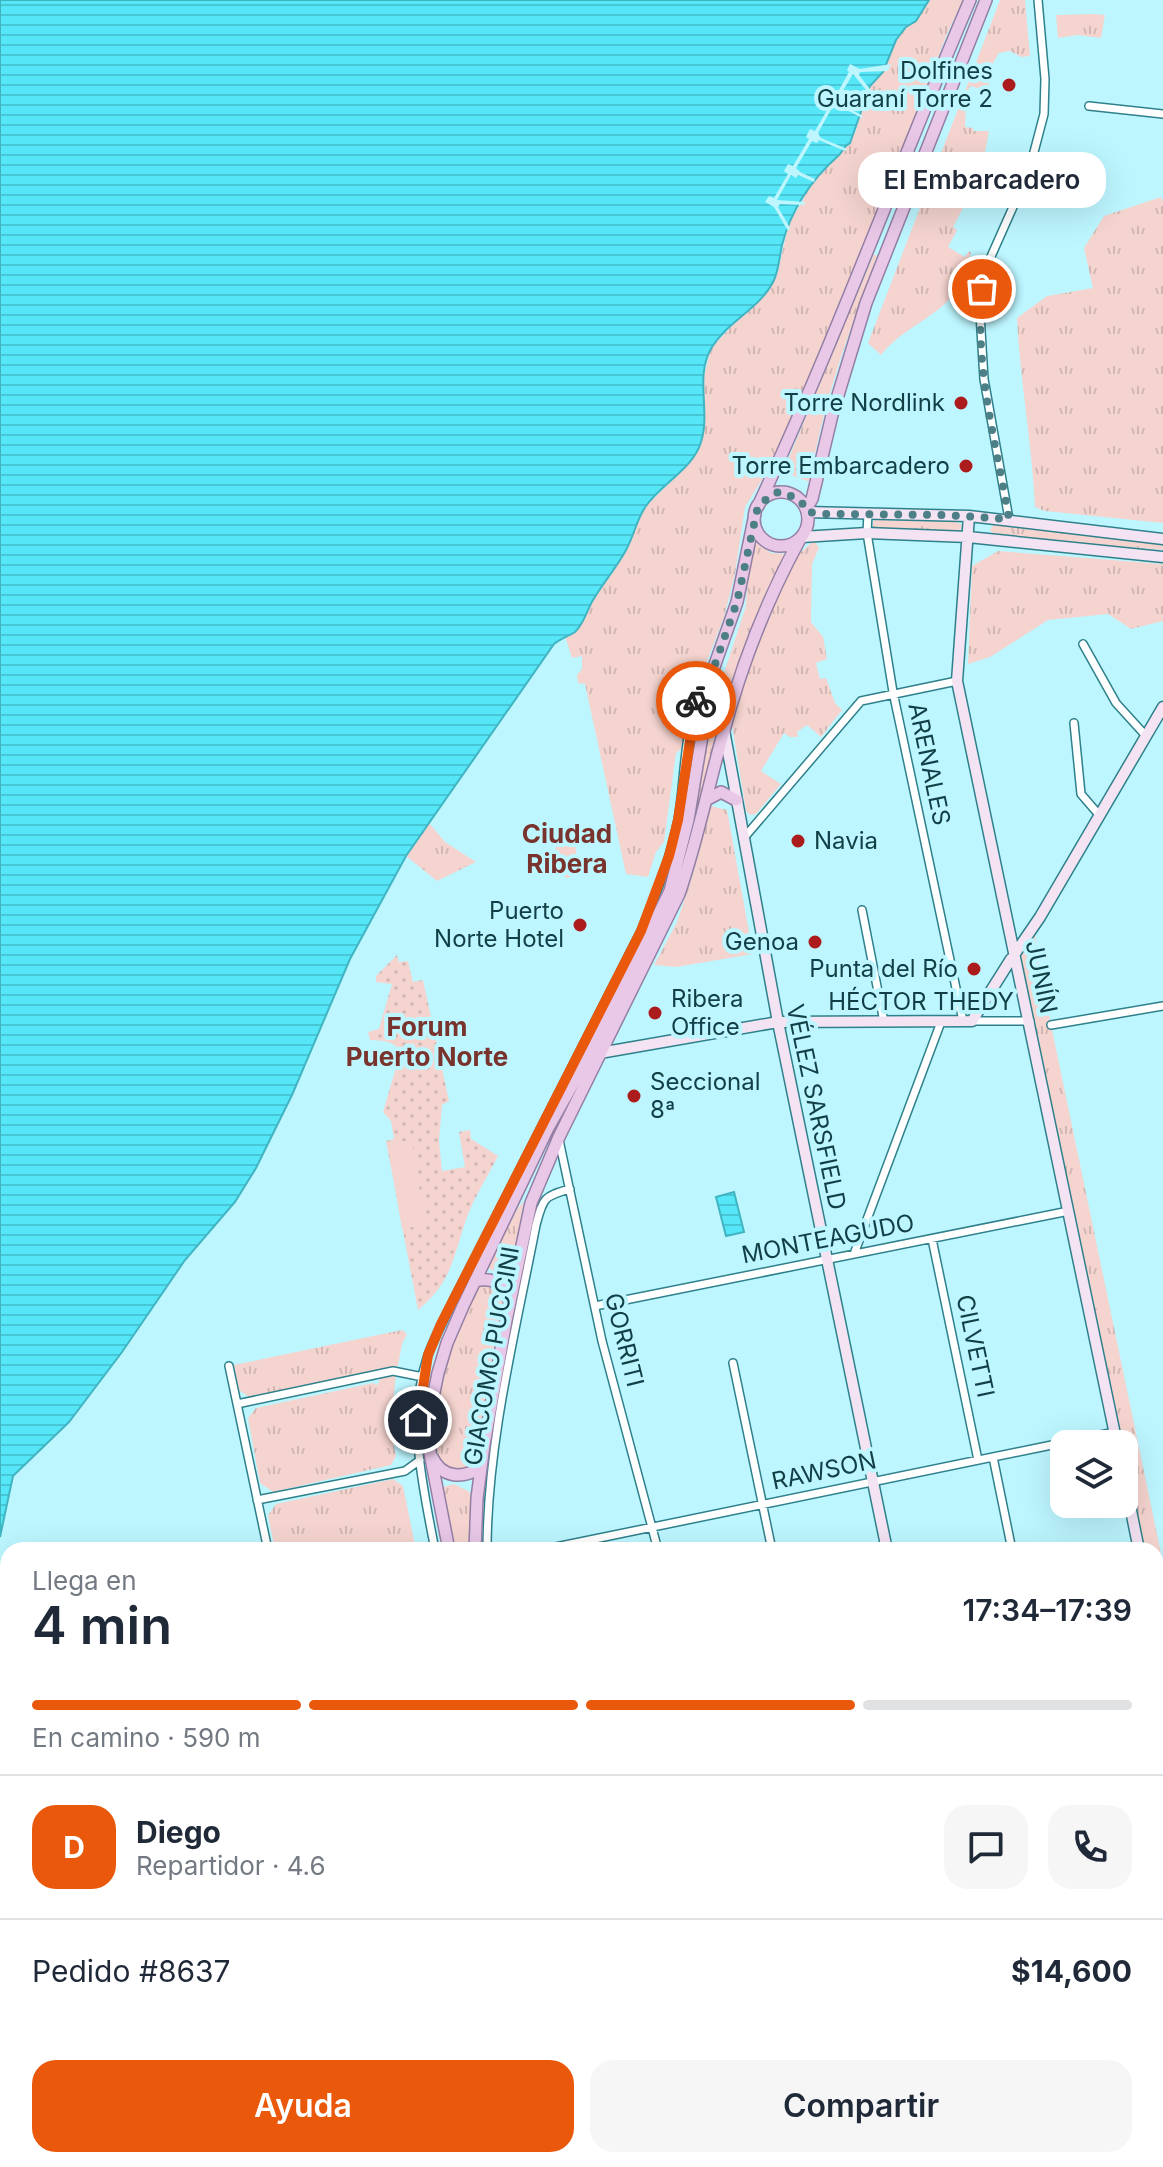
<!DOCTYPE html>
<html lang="es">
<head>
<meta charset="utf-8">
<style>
	:root { --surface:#fff; --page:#f6f6f7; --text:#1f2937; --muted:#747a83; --line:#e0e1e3; --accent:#ea580c }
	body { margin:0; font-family:Inter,sans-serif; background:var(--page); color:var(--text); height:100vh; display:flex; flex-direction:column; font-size:30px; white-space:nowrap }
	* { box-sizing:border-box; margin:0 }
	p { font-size:26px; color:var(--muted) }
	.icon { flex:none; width:44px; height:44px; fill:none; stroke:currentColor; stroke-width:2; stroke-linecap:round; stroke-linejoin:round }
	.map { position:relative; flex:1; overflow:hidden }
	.details { position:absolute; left:0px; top:1542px; width:1164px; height:626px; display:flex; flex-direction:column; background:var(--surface); border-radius:24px 24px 0 0; box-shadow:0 8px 32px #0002 }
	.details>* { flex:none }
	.controls { position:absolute; left:1050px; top:1430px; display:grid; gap:16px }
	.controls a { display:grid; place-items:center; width:88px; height:88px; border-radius:16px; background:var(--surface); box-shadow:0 8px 32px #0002; font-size:40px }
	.pin { position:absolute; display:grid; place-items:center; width:68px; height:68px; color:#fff; margin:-34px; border:4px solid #fff; border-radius:50%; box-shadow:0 2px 8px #0007 }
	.courier { position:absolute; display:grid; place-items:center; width:80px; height:80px; margin:-40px; border:6px solid #ea580c; border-radius:50%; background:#fff; color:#222; box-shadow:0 2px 10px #0007 }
	.bubble { position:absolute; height:56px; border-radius:24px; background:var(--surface); box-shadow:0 8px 32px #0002; font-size:26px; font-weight:600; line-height:56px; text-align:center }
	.summary em { font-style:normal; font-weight:600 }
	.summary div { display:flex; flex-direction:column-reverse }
	.summary { display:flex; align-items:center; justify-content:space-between; height:136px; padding:0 32px }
	h1 { font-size:52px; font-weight:600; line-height:60px }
	.bar { display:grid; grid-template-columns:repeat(4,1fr); gap:12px 8px; align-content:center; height:96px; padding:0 32px }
	.bar i { height:10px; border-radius:6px; background:var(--line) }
	.bar .current { background:var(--accent) }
	.bar p { grid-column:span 4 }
	.line { display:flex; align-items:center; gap:20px; padding:0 32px; border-top:2px solid var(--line) }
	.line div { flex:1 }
	.round { display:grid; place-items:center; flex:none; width:84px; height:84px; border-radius:24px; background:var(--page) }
	.primary-button { display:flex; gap:16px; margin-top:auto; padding:16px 32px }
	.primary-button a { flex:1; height:92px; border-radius:24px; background:var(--accent); color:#fff; font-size:32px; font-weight:600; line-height:92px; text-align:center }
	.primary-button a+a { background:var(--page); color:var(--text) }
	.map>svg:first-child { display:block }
	.grass { fill:url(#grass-tufts) }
	.garden { fill:url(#garden-dots) }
	.pitch { fill:#f5d4cf }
	.water { fill:url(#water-rules); stroke:#41b4c2; stroke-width:2 }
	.pier { fill:#bdf6ff }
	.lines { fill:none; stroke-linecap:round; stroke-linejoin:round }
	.minor-casing { stroke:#2e808b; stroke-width:10 }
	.secondary-casing { stroke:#2e808b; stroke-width:13 }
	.primary-casing { stroke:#937fa4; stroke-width:14 }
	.minor { stroke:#fff; stroke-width:7 }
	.secondary { stroke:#f4e3f3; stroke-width:10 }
	.primary { stroke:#e8c7e7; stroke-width:11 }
	.done { stroke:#4d7f86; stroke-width:8; stroke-dasharray:0 14.4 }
	.route { stroke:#ea580c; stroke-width:10 }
	.poi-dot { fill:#ad1c1c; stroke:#bdf6ff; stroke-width:3 }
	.labels { text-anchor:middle; stroke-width:8; stroke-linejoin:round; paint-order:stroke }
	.poi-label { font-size:24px; fill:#113f45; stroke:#bdf6ff; text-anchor:end }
	.street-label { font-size:24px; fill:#113f45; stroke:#bdf6ff }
	.neighbourhood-label { font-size:26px; font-weight:bold; fill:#79322c; stroke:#bdf6ff }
</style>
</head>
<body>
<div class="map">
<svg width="1163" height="2167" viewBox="0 0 1163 2167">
	<defs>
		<pattern id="grass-tufts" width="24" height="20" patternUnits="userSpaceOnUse" patternTransform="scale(2)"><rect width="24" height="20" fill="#f5d4cf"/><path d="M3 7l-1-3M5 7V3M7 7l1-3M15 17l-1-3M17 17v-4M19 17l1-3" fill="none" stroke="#d1b7b3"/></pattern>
		<pattern id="garden-dots" width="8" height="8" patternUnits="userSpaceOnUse" patternTransform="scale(2)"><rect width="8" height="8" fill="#f5d4cf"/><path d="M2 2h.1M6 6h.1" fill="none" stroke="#d1b7b3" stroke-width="1.8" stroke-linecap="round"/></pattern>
		<pattern id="water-rules" width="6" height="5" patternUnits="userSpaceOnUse" patternTransform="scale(2)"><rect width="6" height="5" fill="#55e6f8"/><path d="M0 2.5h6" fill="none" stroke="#49c6d6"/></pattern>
	</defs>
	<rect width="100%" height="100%" fill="#bdf6ff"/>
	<path class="grass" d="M929,0h34l-16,34 -70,180 -104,248 -28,45 -10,67 -11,43 -31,81 -9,49 -8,6 -12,89 -8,10 -8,25 -22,-3 -41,-190 -7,-1 -1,-8 5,-6v-13l-10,2 -7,-22 9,-4 8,-9 10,-22 34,-50 19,-44 35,-34 22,-32 3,-33 -3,-24 9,-36 60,-63 7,-14 11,-49 15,-23v-6l12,-17 7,-3 9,-14 6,-3 18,-25 1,-11 12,-25 1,-9 13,-14 13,-32 10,-13 10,-6z
		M1000,0h25l5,56 -9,1 -11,-6 -11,2 -9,15 -2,25h-7v-4l-11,-3 -6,16 2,1 -1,24 8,1v3h16l-8,42 -28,54 4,3 -9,17 17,10 4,-6 2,2c-4,13 -9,30 -17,41 -19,24 -54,36 -73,61l-13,-12z
		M1094,14l11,1 -4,23 -23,-3 -20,3 -2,-23z
		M1161,197l2,6v320l-118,-12 -10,-4c-3,-64 -15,-126 -18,-189l30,-22 46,-8 -9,-40 20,-32z
		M874,254l3,2c-27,73 -55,149 -67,226l-27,-10z
		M876,520l80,2 5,2 1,4 -5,5 -84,-4v-8z
		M994,524l121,12 48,8v6l-168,-14 -5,-6z
		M814,540l5,8 -7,16 -1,58 12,15 4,22 -11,4 4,16 6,-1 9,25 7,7 -21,27 -14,-12 -10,7 1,5h-8l-6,-4 -23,38 20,13 -25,30 -6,1 -4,-4 -14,-87 14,-55 24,-60 27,-53z
		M755,542l16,11 16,1 -26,51 -34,98 -5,-24 24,-73 1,-18z
		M998,551l165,13v57l-32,8 -23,-15 -60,6 -58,37 -22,7 4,-98z
		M714,709l5,26 -34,122 24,-147z
		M711,806l16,4 26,144 -77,13 -22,-2 23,-43 16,-48z
		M429,823l16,19 31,20 -39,19 -31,-25z
		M567,828l5,3 8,39 -2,4 -11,4 -6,-3 -8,-40 2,-4z
		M1034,926l6,46 123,591v102l-7,-34v-81h-17l-15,-74v-32h-7l-101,-492z
		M524,1201l-13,73 -14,1 -10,-9 31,-58z
		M480,1284l17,2 7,13v9l-28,155 -2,5 -16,4c-6,-2 -11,-4 -15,-10 -28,-37 14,-143 37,-178z
		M402,1330l5,4 -5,10 -4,22 -149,31 -10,-7 -5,-25z
		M396,1375l-6,52 6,29 -5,9 -118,27 -13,-9 -12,-65 8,-10 117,-25 4,2 4,-7z
		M393,1479l10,7 13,64h-141l-7,-35 8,-11z
		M454,1484l16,8 1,53 -7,5h-7l-5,-5 -12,-57z"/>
	<path class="garden" d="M397,955l2,7 9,-1 5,21 10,-2 26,121 -7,4 -3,36 3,30 23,-4 -6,-35 11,-2 1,9 27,17c-11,22 -26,44 -33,67 -13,39 -14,59 -47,87l-32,-169 8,-2 -3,-18 -8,-9 17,-58c-4,-14 -17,-13 -30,-14l-2,-8 11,-3 13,-45 -16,-2v-6z"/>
	<path class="pitch" d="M412,1140l13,85 -23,4 -14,-86z"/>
	<path class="water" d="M0,0h929l-13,21 -10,6 -10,13 -13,32 -13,14 -20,57c-8,4 -6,8 -12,13 -27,24 -47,54 -56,89 -3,13 -3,24 -8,35 -13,28 -46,41 -62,67 -18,29 -1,64 -11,95 -8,27 -39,41 -55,64 -9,12 -12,30 -20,44 -9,17 -23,33 -33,50 -6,10 -9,24 -18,32 -6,4 -15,7 -21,12l-148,212 -56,103 -58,136 -36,73 -21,34 -50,58 -63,92 -53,70 -56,54 -13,61z
		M734,1192l10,40 -18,4 -10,-39z"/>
	<path class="pier" d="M850,64l10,5 31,-5 -3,7 -28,1 -1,3 14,18 -2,3 -18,-22 -15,25 3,5 22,12 -1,2 -23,-12h-6l-15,27 3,5 26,11 -2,2 -26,-11 -2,3 -5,-2 -16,27 4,4 15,7 -1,3 -16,-7 -2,3 -5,-3 -14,25 28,2 -1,3 -24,-1 -2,3 12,21 -2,3 -14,-24 -9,-5 4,-6 5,2 14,-24 -4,-3 4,-7 5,2 16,-27 -3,-2 4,-8 5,2 15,-26 -4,-3 4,-7 5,2 14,-25 -2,-2z"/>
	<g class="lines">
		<g class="minor-casing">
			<path id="minor" d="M1089,106l74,8
				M868,513l-1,20 26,159 70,329
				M1009,519l-25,-140 -4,-65 9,-53 40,-90 15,-57 1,-35 -7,-79
				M1083,644l33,59 30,33
				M1074,723l7,71 19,22
				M743,839l118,-138 96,-20
				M862,910l22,112
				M972,1021h58
				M1051,1025l112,-19
				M559,1140l43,201 56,209
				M932,1239l46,221
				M854,1254l87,-232
				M595,1306l474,-95
				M733,1363l39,187
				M229,1366l39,184
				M237,1404l156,-33 30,6
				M993,1457l19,93
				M257,1500l148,-29 15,-11
				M435,1550c-12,-64 -29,-131 -7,-195 7,-19 17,-38 26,-56l187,-368c15,-36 29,-72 37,-111 8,-44 5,-113 33,-148
				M487,1550c0,-106 29,-221 49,-325 7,-26 7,-29 34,-36
				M541,1550l574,-118
				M0,1687l8,37
				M1156,1780l7,-1
				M0,1877l8,-3
				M0,1897l8,-2
				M1156,1956l7,-1
				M0,2022l8,-2
				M1156,2141l7,-1
				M61,2160l1,7
				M146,2160l1,7
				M392,2160l1,7
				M480,2160l1,7
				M684,2160l1,7
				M786,2160l1,7
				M899,2160l2,7
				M1052,2167l28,-7"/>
		</g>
		<g class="secondary-casing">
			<path id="secondary" d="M807,512l162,4 194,23
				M969,516l-12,165 160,763
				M802,537l65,-4 101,4 195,20
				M714,676l64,346 109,528
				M1016,952l24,-35 123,-210
				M594,1054l184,-32 194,-1 39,-62
				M1124,1476l15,74
				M1156,1631l7,34
				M1012,2160l2,7"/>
		</g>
		<g class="primary-casing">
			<path id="primary" d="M754 519a27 27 0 1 1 54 0a27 27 0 1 1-54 0Z
				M758,506c78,-166 140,-338 212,-506
				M806,509l6,-10 20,-84 34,-112 120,-303
				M706,800l15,-8 15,8
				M475,1281c18,-4 29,2 34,20
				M432,1457c10,21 30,22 48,11
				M449,1550l-19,-97v-41l8,-39 9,-30 16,-37 85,-178 41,-73 81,-164 18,-71 25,-150 24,-68 18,-88
				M475,1550l2,-52 7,-53 22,-124 25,-118 28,-66 120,-243c18,-52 29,-107 44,-160 18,-68 43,-133 77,-195
				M575,2160l2,7
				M588,2160l2,7"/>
		</g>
		<use href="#minor" class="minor"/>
		<use href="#secondary" class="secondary"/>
		<use href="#primary" class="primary"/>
	</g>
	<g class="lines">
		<path class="done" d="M696,701l5,-16 12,-15 24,-68 21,-96 16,-13 9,-1 18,9 6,11 19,2 118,1 65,4c-13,-76 -35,-153 -27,-230"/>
		<path class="route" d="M418,1420l10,-65 13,-31 200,-393 28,-75 9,-36 18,-119"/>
	</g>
	<g class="poi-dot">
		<circle cx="1009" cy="85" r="8"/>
		<circle cx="961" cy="403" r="8"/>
		<circle cx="966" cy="466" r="8"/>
		<circle cx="798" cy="841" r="8"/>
		<circle cx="580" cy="925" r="8"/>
		<circle cx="815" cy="942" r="8"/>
		<circle cx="974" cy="969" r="8"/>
		<circle cx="655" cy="1013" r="8"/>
		<circle cx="634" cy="1096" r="8"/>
	</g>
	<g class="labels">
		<g class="poi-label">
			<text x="993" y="79">Dolfines<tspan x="993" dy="28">Guaraní Torre 2</tspan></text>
			<text x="945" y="411">Torre Nordlink</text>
			<text x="950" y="474">Torre Embarcadero</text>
			<text x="814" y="849" text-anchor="start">Navia</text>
			<text x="564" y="919">Puerto<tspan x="564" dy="28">Norte Hotel</tspan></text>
			<text x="799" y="950">Genoa</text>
			<text x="958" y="977">Punta del Río</text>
			<text x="671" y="1007" text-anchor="start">Ribera<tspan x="671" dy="28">Office</tspan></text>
			<text x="650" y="1090" text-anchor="start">Seccional<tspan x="650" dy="28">8ª</tspan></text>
		</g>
		<g class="street-label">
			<text transform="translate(929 764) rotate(78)" y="8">ARENALES</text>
			<text transform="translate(1041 977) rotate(78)" y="8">JUNÍN</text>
			<text x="921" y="1010">HÉCTOR THEDY</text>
			<text transform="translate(816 1107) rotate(78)" y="8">VÉLEZ SARSFIELD</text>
			<text transform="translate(828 1239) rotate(-11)" y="8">MONTEAGUDO</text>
			<text transform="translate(624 1340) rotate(76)" y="8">GORRITI</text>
			<text transform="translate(975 1346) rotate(78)" y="8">CILVETTI</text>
			<text transform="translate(492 1356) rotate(-80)" y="8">GIACOMO PUCCINI</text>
			<text transform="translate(824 1471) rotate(-12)" y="8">RAWSON</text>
		</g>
		<g class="neighbourhood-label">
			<text x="567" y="843">Ciudad<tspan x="567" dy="30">Ribera</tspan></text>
			<text x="427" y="1036">Forum<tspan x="427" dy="30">Puerto Norte</tspan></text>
		</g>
	</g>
</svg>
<div class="controls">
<a><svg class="icon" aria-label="layers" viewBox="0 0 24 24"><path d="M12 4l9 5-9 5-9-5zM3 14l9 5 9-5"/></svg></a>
</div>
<div class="pin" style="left:982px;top:289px;background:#ea580c"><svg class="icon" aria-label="bag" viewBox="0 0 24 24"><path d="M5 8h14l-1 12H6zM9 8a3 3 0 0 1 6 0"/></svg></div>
<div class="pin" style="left:418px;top:1420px;background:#1f2937"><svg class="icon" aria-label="home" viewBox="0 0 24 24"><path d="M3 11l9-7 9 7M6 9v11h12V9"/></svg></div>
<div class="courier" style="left:696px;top:701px"><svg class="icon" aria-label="bike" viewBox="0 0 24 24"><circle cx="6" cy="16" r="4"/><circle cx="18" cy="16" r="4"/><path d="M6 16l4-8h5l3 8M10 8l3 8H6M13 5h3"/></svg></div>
<div class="bubble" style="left:858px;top:152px;width:248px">El Embarcadero</div>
<section class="details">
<div class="summary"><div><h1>4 min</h1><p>Llega en</p></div><em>17:34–17:39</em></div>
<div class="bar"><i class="current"></i><i class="current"></i><i class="current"></i><i></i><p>En camino · 590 m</p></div>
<div class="line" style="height:144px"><b class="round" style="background:var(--accent);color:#fff">D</b><div><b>Diego</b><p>Repartidor · 4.6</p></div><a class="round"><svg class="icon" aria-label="chat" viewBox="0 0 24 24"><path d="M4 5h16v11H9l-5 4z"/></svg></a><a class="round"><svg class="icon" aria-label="phone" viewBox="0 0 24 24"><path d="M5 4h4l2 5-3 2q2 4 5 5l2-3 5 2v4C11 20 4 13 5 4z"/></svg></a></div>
<div class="line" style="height:104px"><div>Pedido #8637</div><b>$14,600</b></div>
<div class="primary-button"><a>Ayuda</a><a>Compartir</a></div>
</section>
</div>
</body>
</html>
